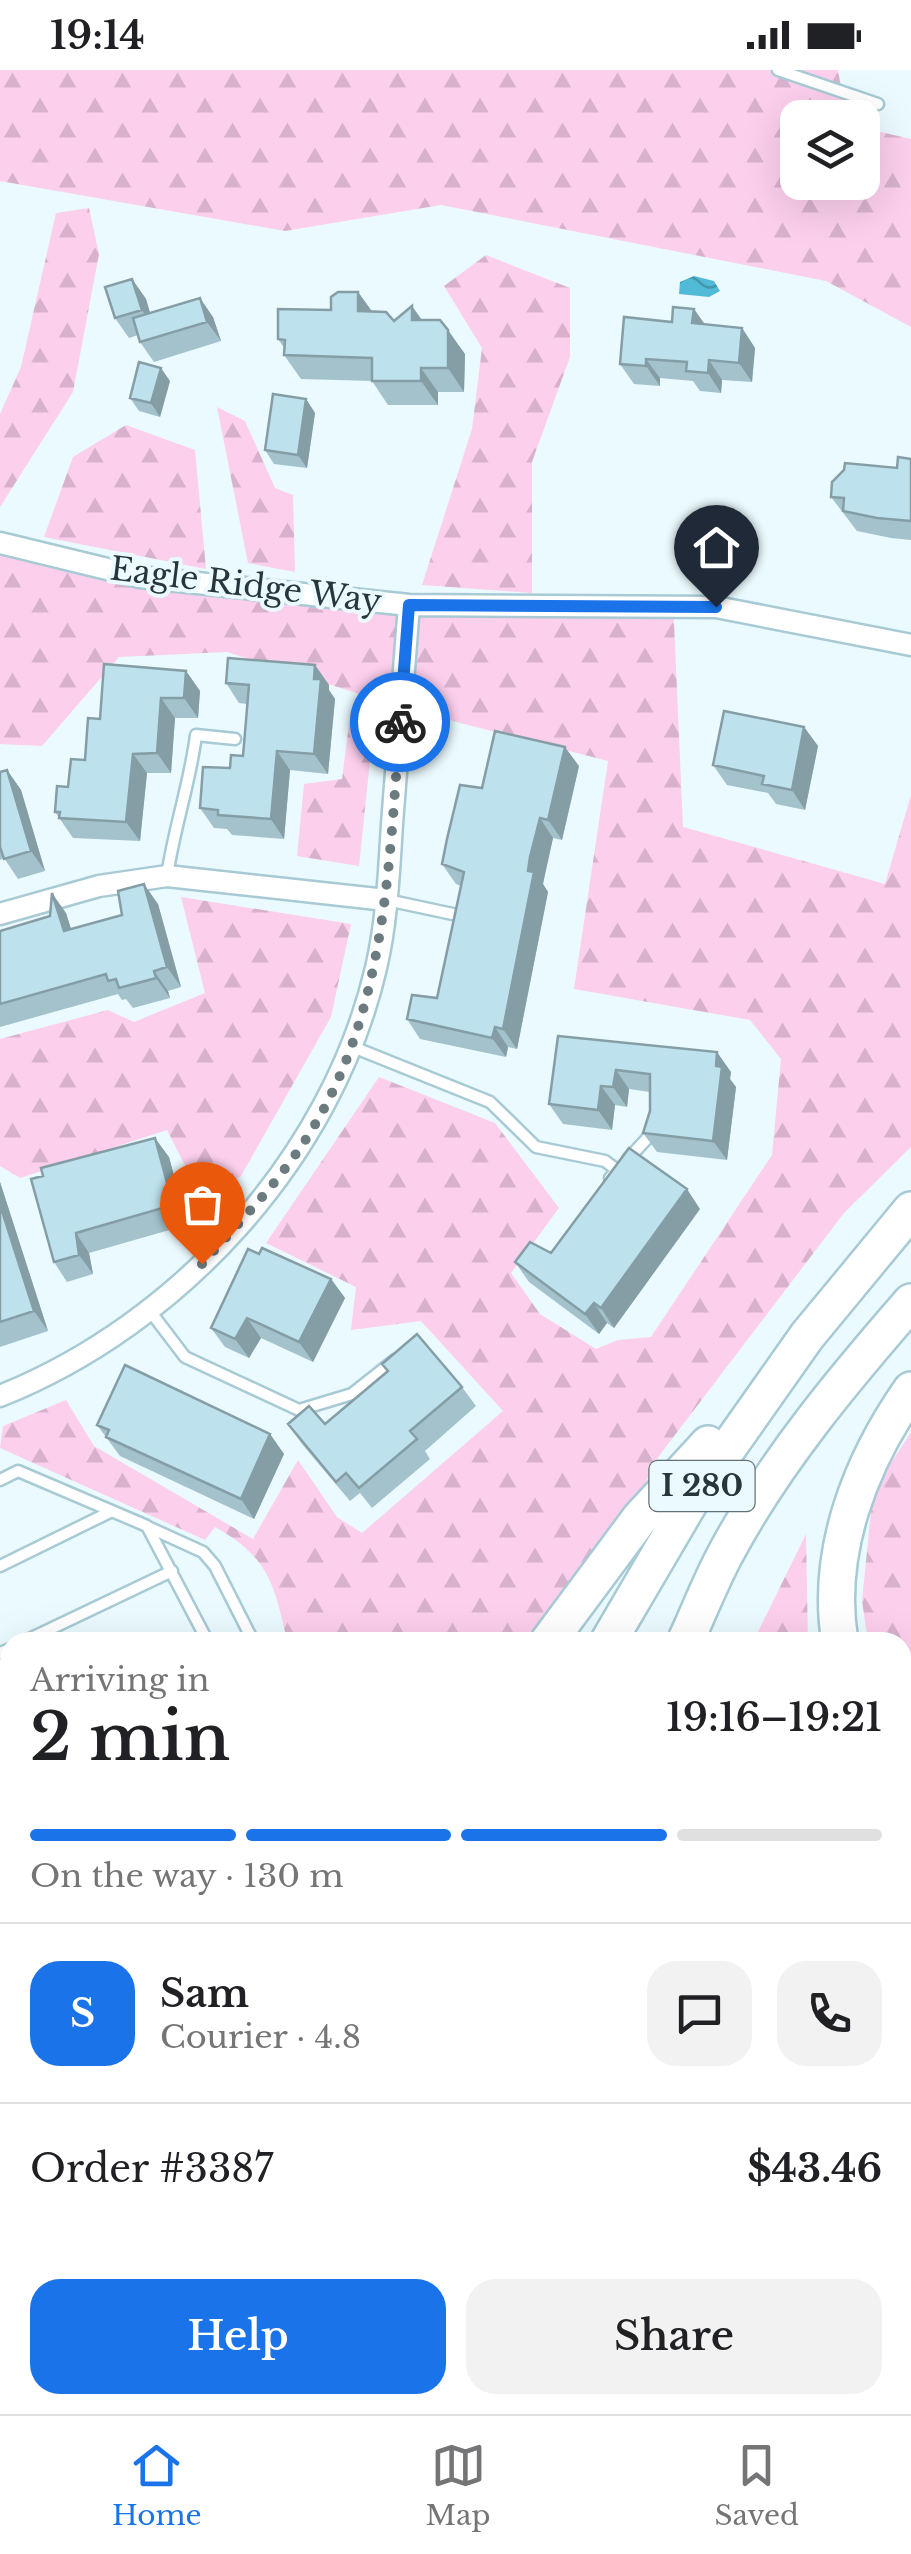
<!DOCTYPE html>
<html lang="en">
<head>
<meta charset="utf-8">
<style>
	:root { --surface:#fff; --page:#f2f2f2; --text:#202124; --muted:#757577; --line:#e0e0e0; --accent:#1a73e8 }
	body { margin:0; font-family:"Libre Baskerville",serif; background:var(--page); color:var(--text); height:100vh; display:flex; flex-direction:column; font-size:38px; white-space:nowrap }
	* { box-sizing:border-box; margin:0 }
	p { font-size:32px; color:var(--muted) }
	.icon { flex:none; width:55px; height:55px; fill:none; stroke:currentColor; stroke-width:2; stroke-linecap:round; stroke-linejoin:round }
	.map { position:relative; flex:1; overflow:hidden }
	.side { position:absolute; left:0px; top:1562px; width:912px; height:782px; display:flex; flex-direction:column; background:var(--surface); border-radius:30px 30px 0 0; box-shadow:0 10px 40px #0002 }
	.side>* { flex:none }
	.buttons { position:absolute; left:780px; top:30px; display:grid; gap:20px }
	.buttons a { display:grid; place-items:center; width:100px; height:100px; border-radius:20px; background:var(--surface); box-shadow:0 10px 40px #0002; font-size:50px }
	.pin { position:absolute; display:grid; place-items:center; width:85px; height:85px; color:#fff; margin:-102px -42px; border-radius:50% 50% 50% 0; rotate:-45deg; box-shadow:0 0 10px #0007 }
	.pin .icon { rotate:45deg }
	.courier { position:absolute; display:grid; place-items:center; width:100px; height:100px; margin:-50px; border:8px solid #1a73e8; border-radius:50%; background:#fff; color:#222; box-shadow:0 2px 12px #0007 }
	.summary em { font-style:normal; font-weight:600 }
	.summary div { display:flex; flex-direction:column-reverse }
	.summary { display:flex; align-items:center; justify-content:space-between; height:170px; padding:0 30px }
	h1 { font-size:65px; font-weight:600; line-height:75px }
	.bar { display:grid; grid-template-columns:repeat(4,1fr); gap:15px 10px; align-content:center; height:120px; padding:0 30px }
	.bar i { height:12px; border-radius:8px; background:var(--line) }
	.bar .current { background:var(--accent) }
	.bar p { grid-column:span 4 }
	.line { display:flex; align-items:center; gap:25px; padding:0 30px; border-top:2px solid var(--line) }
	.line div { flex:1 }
	.round { display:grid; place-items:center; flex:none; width:105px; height:105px; border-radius:30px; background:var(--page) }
	.action { display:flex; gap:20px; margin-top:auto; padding:20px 30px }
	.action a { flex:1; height:115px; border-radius:30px; background:var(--accent); color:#fff; font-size:40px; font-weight:600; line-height:115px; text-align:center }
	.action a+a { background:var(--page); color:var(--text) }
	.status { display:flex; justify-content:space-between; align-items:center; height:70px; padding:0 50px; background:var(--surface); direction:ltr }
	.status svg { height:28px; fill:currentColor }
	.tab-bar { display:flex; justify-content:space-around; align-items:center; height:140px; border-top:2px solid var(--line); background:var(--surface); font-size:28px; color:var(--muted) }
	.tab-bar a { display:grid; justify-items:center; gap:5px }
	.tab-bar .current { color:var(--accent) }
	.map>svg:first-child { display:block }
	.forest { fill:url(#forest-firs) }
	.water { fill:url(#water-waves) }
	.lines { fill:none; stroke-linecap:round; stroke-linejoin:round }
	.stream { stroke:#51bad6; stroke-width:6 }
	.lane-casing { stroke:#a7cad4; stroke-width:15 }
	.street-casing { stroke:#a7cad4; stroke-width:25 }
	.primary-casing { stroke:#a7cad4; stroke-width:35 }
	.highway-casing { stroke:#a7cad4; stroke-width:40 }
	.lane { stroke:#fff; stroke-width:10 }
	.street { stroke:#fff; stroke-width:20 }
	.primary { stroke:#fff; stroke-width:30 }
	.highway { stroke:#fff; stroke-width:35 }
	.wall { fill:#a3c2cc }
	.shaded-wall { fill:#859ea6 }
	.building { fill:#bee2ed; stroke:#859ea6; stroke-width:2.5 }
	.done { stroke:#6c7b7f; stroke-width:10; stroke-dasharray:0 18 }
	.route { stroke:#1a73e8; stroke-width:12 }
	.labels { text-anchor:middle; stroke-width:8; stroke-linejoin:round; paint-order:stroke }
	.shield { fill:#ebfafe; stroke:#627175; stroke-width:2.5 }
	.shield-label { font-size:30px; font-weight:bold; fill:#27363a }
	.street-label { font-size:32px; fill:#27363a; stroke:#ebfafe }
</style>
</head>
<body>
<div class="status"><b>19:14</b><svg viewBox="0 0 49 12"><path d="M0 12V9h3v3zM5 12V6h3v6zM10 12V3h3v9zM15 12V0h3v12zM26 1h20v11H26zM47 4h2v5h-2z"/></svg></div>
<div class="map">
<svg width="911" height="2344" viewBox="0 0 911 2344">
	<defs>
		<pattern id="forest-firs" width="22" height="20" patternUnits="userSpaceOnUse" patternTransform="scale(2.5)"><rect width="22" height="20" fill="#fccfed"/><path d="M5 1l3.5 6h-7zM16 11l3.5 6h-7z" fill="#d8b2cc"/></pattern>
		<pattern id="water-waves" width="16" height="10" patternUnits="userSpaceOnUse" patternTransform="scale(2.5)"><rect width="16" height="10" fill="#51bad6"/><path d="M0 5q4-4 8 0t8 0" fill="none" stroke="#4398af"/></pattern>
	</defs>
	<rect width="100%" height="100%" fill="#ebfafe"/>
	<path class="forest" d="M0,0h838l8,47 -48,1v64h64l1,-54 48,11v188l-85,-46 -385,-76 -156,26 -285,-50z
		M89,138l10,46 -26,138 -73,115v-93l21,-47 35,-154z
		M486,185l84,33v69l-38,105v131l-110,-8 50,-156 10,-81 -38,-62z
		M217,337l28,14 30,67 18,7 2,77 -47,-9z
		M126,355l69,25 11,119 -162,-32 29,-80z
		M0,479l155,23 259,26 259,2 10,227 202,57 26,-89v352l-67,66 -185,243 -35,69 -8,1 -88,116h-248l6,-6c-12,-54 -20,-81 -71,-109l-10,13 -205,-92 3,-22 63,-26 28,46 159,93 45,-79 39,57 25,16 141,-122 -82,-90 -70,9 5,-43 -90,-44 113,-166 116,46 64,85 -48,65 29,41 56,35 22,-9 33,-3 121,-182 9,-96 -31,-39 -176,-31 34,-228 -198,-51 -183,-58 -108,5 -77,89 -42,-2z
		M351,639l23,13 -15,144 -62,-10 7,-72 38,-5z
		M181,827l170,27 -20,93 -90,159 -37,27 -37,-73 -147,48 -20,-12v-127l108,-29 26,12 71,-29z
		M911,1362v323l-8,-12 -1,-101h-34l-6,-41 11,-110z
		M806,1464l2,108h-55z
		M10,1892v173h-1l-9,-1v-168z
		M0,2228l10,1v106h375l-1,9h-384z
		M911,2229v75l-8,3v-76z
		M560,2335h245l-32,9h-212z"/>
	<path class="water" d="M694,206l20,5 6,10 -11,6 -30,-3 1,-12z"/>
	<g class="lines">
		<path class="stream" d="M1,1947l9,14
			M0,1984l10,-3"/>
		<g class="lane-casing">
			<path id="lane" d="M778,0l100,34
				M167,806c7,-48 23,-93 29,-141l39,4
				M387,830l75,16
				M353,977l137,55 46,45 69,14 12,9 -7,8
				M628,1089l26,-28
				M150,1241l35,46 114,53 53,-16 43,-34
				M0,1410l18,-9 129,55 61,116
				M148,1457l55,25 12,14 37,73
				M0,1496l112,-55
				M23,1572l149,-71
				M0,1583l10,-4
				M0,1632l10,-5
				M0,1856l10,-5"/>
		</g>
		<g class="street-casing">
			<path id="street" d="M0,473l140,34 269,28 307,2 195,38
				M0,844l99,-28 68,-10 219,24
				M0,1326c180,-72 332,-239 376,-428 11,-47 13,-96 16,-144 6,-73 11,-146 17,-219"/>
		</g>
		<g class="primary-casing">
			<path id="primary" d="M902,2062l9,-1
				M0,2116l10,1
				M0,2181l10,2
				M902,2205l9,-1"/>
		</g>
		<g class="highway-casing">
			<path id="highway" d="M548,1572l92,-124 68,-74
				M608,1572l82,-140 117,-166 104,-126
				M685,1572c14,-30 26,-62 42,-91 49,-91 117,-172 184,-249
				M840,1572c-15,-89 20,-179 71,-252
				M902,1723l9,13
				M902,1877l6,32 -6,49
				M0,2083h10
				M902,2160l9,-5
				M0,2210l10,-1
				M444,2335v9
				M510,2335v9
				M407,2344l2,-9
				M852,2344l28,-9"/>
		</g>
		<use href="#lane" class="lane"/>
		<use href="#street" class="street"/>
		<use href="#primary" class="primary"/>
		<use href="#highway" class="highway"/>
	</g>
	<path class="wall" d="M132,209l14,20 4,14 63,4 8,24 -67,21 -14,-20 -2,-7 -9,3 -14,-20z
		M358,222l14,19 22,10 18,-15 9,14 44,34 -1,38h-26v13h-50l-16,-24 -71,-2 -17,-24 1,-6 -7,-10 53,-29z
		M694,239l11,16 37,3 13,20 -3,34 -30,-2 -1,13 -21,-2 -7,-10 -33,-3v8l-26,-2 -14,-20 52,-42z
		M170,311l-10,36 -21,-6 -9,-13z
		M306,329l9,14 -8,55 -33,-4 -9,-14z
		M911,389v81l-20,-2 -34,-7 -26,-34 66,-29z
		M315,595l14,20v5l6,9 -7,75 -38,-4 -6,69 -52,-4 -5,-6 -13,-1 -14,-20 30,-40 13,-12 4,-52 -8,-1 -13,-20z
		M186,601l14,20 -2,27h-23l-4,55h-24l-7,68 -67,-3 -18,-26 30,-52 15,-41z
		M804,657l14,19 -13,64 -29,-6 -8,-11 -41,-8 -14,-20z
		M579,696l-17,74 -9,-2 -9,39 -1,7 5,8 -31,157 -9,-2 -2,10 -86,-18 -13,-20 30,-21 24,-112 -5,-2 -14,-20z
		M7,700l14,20 24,81 -27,8 -14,-21 -4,2v-88z
		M158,834l23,83 -13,4 2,7 -37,10 -7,-9 -4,1 -4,-6 -118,33v-96l66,-18 5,16z
		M558,966l173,36 -1,7 6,8 -9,73 -70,-8 -14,-19 7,-22v-19l-21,-3 -2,18 -12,-2 -3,25 -49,-6 -14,-20z
		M169,1087l18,68 -98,28 4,21 -26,8 -13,-20 -23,-83z
		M0,1112l48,149 -48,16z
		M700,1139l-86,119 -7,-5 -8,11 -70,-52 -14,-20 36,-9z
		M259,1184l72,25 14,19 -32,64 -52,-24 -12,20 -24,-11 -14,-19z
		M462,1317l14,19 -51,45 5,8 -58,49 -12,-15 -10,8 -48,-57 -14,-20h37z
		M97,1355l173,9 14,20 -30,65 -134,-63z
		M10,1632v173l-10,5v-173z"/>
	<path class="shaded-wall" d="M132,209l14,20 9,31 -13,-20z
		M358,222l17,24 -17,-5z
		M200,228l13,19 8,24 -14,-19z
		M412,236l17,24 -17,-10z
		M694,239l14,20 -16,-6z
		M742,258l13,20 -3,34 -13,-19z
		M448,260l17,24 -1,38 -16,-24z
		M646,289l14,19v8l-14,-20z
		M709,290l13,20 -1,13 -13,-20z
		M161,298l9,13 -10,36 -9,-14z
		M421,298l17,24v13l-17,-24z
		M306,329l9,14 -8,55 -9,-13z
		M315,595l14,20v5l6,9 -7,75 -14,-20z
		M186,601l14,20 -2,27 -14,-20z
		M161,628l14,20 -4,55 -14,-20z
		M804,657l14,19 -13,64 -13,-20z
		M565,677l14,19 -17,74 -14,-20z
		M277,681l13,19 -6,69 -13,-20z
		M133,684l14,19 -7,68 -14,-19z
		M7,700l14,20 24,81 -14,-20z
		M540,748l13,20 -10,46 5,8 -31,157 -14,-20 27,-172z
		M144,814l14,20 23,83 -14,-20z
		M52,823l14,20 12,38 -14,-20z
		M154,901l14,20 2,7 -14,-20z
		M495,957l13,20 -2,10 -14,-19z
		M717,982l14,20 -1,7 6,8 -9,73 -14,-19z
		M616,1000l13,19 -2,18 -14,-20z
		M601,1016l14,19 -3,25 -14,-20z
		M155,1068l14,19 18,68 -14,-20z
		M0,1112l48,149 -14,-20 -34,-106z
		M687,1119l13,20 -86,119 -13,-20z
		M76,1163l13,20 4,21 -14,-19z
		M331,1209l14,19 -32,64 -14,-20z
		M594,1233l13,20 -8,11 -14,-20z
		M247,1248l14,20 -12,20 -14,-19z
		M270,1364l14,20 -30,65 -13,-20z"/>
	<path class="building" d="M132,209l10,31 -27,8 -10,-31z
		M338,222h20v19l28,1 8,9 18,-15v14h28l8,10v38h-27v13h-49v-23l-88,-3 1,-15 -7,-1v-30l53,1v-13z
		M200,228l7,24 -67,20 -7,-24z
		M673,237l21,2 -2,14 50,5 -3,35 -30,-3 -1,13 -22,-2 1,-9 -41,-3v7l-26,-2 4,-47 48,5z
		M139,292l22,6 -10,35 -21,-5z
		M273,324l33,5 -8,56 -33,-5z
		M898,387l13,2v62l-34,-3 -34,-7 1,-13 -13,-1 1,-15 12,-12 1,-7 52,5z
		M228,588l87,7 -1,14h7l-7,75 -37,-3 -6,68 -53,-4v-5l-18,-2 3,-41 27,1 1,-13 12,1 6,-71 -23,-2z
		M104,594l82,7 -2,27h-23l-4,55 -24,1 -7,68 -67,-4 1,-6h-5l2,-26 11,1 3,-28 14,1 3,-42 12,1z
		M724,641l80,16 -12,63 -30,-6 2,-8 -51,-11z
		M495,661l70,16 -17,73 -8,-2 -10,39 -2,14 6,1 -31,157 -8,-2 -3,11 -85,-19 5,-24 25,3 27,-126 -22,-8 5,-25 13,-54 22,3z
		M7,700l24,81 -27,8 -4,-12v-75z
		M144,814l23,83 -13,4 2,7 -37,10 -3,-9 -8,2 -2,-7 -106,30v-73l50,-15 2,-23 12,38 58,-16 -4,-24z
		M558,966l159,16 -1,14 6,1 -9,74 -70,-8 7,-22v-37l-34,-4 -3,17 -12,-1 -3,24 -49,-6z
		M155,1068l18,67 -97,28 3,22 -25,7 -23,-83 12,-3 -2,-8z
		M629,1078l58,41 -86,119 -7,-5 -9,11 -70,-52 15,-20 21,11z
		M0,1135l34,106 -34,11z
		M262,1178l69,31 -32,63 -52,-24 -12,21 -24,-11 37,-79 11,5z
		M417,1264l45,53 -52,44 7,8 -58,49 -13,-15 -10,9 -48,-58 21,-18 16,18 63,-53 -6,-7z
		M125,1295l145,69 -29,65 -135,-62 3,-7 -12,-5z
		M10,1632v139l-10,5v-139z"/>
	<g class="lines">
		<path class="done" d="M202,1194c28,-32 59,-63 85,-98 99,-129 101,-289 113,-444"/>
		<path class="route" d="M400,652l9,-117 307,2"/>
	</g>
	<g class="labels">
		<rect class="shield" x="649.5" y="1391" width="105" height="50" rx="8"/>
		<g class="shield-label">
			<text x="702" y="1426">I 280</text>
		</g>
		<g class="street-label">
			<text transform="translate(246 515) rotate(7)" y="11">Eagle Ridge Way</text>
		</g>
	</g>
</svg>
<div class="buttons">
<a><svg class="icon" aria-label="layers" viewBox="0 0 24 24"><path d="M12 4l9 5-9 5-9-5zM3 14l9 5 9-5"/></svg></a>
</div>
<div class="pin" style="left:202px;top:1194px;background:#ea580c"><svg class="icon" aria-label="bag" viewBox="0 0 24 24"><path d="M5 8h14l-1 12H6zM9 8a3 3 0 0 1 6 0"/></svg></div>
<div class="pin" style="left:716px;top:537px;background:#1f2937"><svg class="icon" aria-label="home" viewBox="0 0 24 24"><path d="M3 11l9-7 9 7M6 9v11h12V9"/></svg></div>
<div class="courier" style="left:400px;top:652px"><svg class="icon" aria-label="bike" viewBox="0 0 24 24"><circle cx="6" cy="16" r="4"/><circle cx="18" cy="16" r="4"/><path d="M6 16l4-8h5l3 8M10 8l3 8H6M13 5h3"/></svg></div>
<section class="side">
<div class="summary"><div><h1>2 min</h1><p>Arriving in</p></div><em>19:16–19:21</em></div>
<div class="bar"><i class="current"></i><i class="current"></i><i class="current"></i><i></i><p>On the way · 130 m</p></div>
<div class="line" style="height:180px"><b class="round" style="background:var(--accent);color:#fff">S</b><div><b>Sam</b><p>Courier · 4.8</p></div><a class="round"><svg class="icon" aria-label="chat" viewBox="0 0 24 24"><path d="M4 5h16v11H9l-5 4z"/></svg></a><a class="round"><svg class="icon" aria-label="phone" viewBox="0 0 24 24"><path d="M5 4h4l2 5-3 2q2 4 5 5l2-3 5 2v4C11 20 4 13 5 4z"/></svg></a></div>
<div class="line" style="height:130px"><div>Order #3387</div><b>$43.46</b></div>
<div class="action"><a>Help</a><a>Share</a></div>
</section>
</div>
<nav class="tab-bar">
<a class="current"><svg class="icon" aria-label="home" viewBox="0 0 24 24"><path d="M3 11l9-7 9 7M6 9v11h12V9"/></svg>Home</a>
<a><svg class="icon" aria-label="map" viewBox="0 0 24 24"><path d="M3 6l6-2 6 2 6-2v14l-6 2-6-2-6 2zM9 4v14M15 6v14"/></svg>Map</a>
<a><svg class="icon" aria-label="saved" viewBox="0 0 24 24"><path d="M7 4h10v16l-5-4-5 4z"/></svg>Saved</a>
</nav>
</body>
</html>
